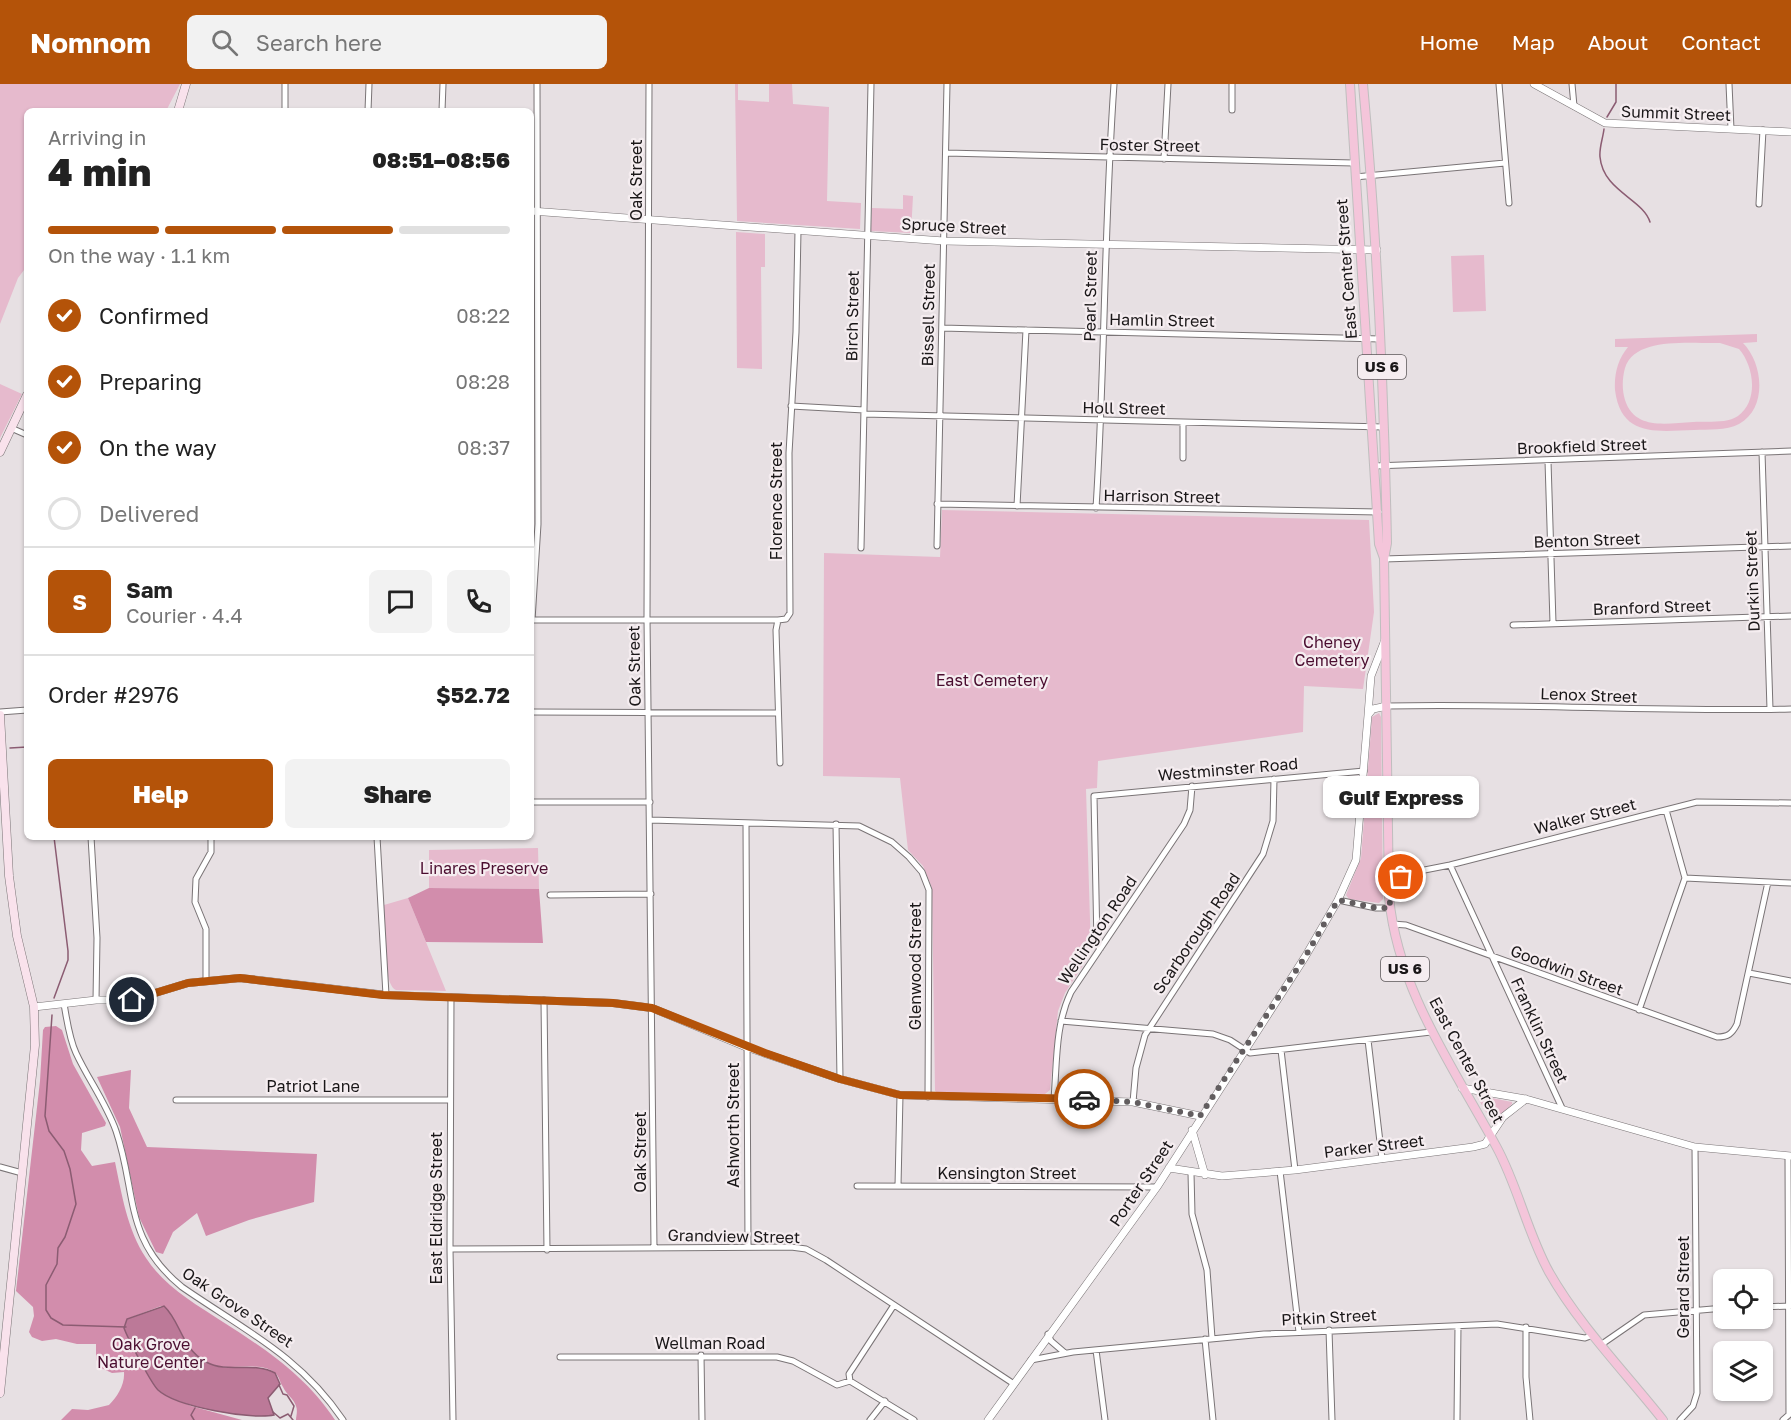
<!DOCTYPE html>
<html lang="en">
<head>
<meta charset="utf-8">
<style>
	:root { --surface:#fff; --page:#f2f2f2; --text:#222; --muted:#767676; --line:#e0e0e0; --accent:#b45309 }
	body { margin:0; font-family:"Golos Text",sans-serif; background:var(--page); color:var(--text); height:100vh; display:flex; flex-direction:column; font-size:22px; white-space:nowrap }
	* { box-sizing:border-box; margin:0 }
	p { font-size:20px; color:var(--muted) }
	.icon { flex:none; width:33px; height:33px; fill:none; stroke:currentColor; stroke-width:2; stroke-linecap:round; stroke-linejoin:round }
	.map { position:relative; flex:1; overflow:hidden }
	.drawer { position:absolute; left:24px; top:24px; width:510px; height:732px; display:flex; flex-direction:column; background:var(--surface); border-radius:9px; box-shadow:0 2px 4px #0004 }
	.drawer>* { flex:none }
	.controls { position:absolute; left:1713px; top:1185px; display:grid; gap:12px }
	.controls a { display:grid; place-items:center; width:60px; height:60px; border-radius:9px; background:var(--surface); box-shadow:0 2px 4px #0004; font-size:30px }
	.pin { position:absolute; display:grid; place-items:center; width:51px; height:51px; color:#fff; margin:-26px; border:3px solid #fff; border-radius:50%; box-shadow:0 2px 6px #0007 }
	.courier { position:absolute; display:grid; place-items:center; width:60px; height:60px; margin:-30px; border:4px solid #b45309; border-radius:50%; background:#fff; color:#222; box-shadow:0 2px 8px #0007 }
	.bubble { position:absolute; height:42px; border-radius:9px; background:var(--surface); box-shadow:0 2px 4px #0004; font-size:20px; font-weight:800; line-height:42px; text-align:center }
	.summary em { font-style:normal; font-weight:800 }
	.summary div { display:flex; flex-direction:column-reverse }
	.summary { display:flex; align-items:center; justify-content:space-between; height:102px; padding:0 24px }
	h1 { font-size:39px; font-weight:800; line-height:45px }
	.bar { display:grid; grid-template-columns:repeat(4,1fr); gap:9px 6px; align-content:center; height:72px; padding:0 24px }
	.bar i { height:8px; border-radius:4px; background:var(--line) }
	.bar .active { background:var(--accent) }
	.bar p { grid-column:span 4 }
	.line { display:flex; align-items:center; gap:15px; padding:0 24px; border-top:2px solid var(--line) }
	.line div { flex:1 }
	.round { display:grid; place-items:center; flex:none; width:63px; height:63px; border-radius:9px; background:var(--page) }
	ol { padding:0 24px; list-style:none }
	li { display:flex; align-items:center; gap:18px; height:66px }
	li p { margin-inline-start:auto }
	li .icon { padding:6px; border-radius:50%; background:var(--accent); color:#fff; stroke-width:4 }
	li:last-child { color:var(--muted) }
	li i { width:33px; height:33px; border:3px solid var(--line); border-radius:50% }
	.button { display:flex; gap:12px; margin-top:auto; padding:12px 24px }
	.button a { flex:1; height:69px; border-radius:9px; background:var(--accent); color:#fff; font-size:24px; font-weight:800; line-height:69px; text-align:center }
	.button a+a { background:var(--page); color:var(--text) }
	header { display:flex; align-items:center; gap:36px; box-sizing:border-box; height:84px; padding:0 30px; background:var(--accent); color:#fff }
	header strong { font-size:28px }
	nav { display:flex; gap:33px; margin-inline-start:auto; font-size:21px }
	.search { width:420px; height:54px; background:var(--page); display:flex; align-items:center; gap:15px; box-sizing:border-box; padding:0 21px; border-radius:9px; color:var(--muted); font-size:22px }
	.map>svg:first-child { display:block }
	.green { fill:#e6bacd; fill-rule:evenodd }
	.forest { fill:#d28dac }
	.water { fill:#bc7998; stroke:#8b5c72; stroke-width:1.5 }
	.lines { fill:none; stroke-linecap:round; stroke-linejoin:round }
	.stream { stroke:#8b5c72; stroke-width:1.5 }
	.minor-casing { stroke:#7a7476; stroke-width:7 }
	.tertiary-casing { stroke:#7a7476; stroke-width:8 }
	.secondary-casing { stroke:#7a7476; stroke-width:9 }
	.primary-casing { stroke:#bfbebe; stroke-width:10 }
	.minor { stroke:#fff; stroke-width:5 }
	.tertiary { stroke:#fff; stroke-width:7 }
	.secondary { stroke:#f9e2ec; stroke-width:8 }
	.primary { stroke:#f4c5da; stroke-width:8 }
	.done { stroke:#625d5f; stroke-width:6; stroke-dasharray:0 10.8 }
	.route { stroke:#b45309; stroke-width:8 }
	.labels { text-anchor:middle; stroke-width:4.5; stroke-linejoin:round; paint-order:stroke }
	.shield { fill:#f5edf0; stroke:#5c5759; stroke-width:1.5 }
	.shield-label { font-size:15px; font-weight:bold; fill:#1a1718 }
	.street-label { font-size:16px; fill:#1a1718; stroke:#f5edf0 }
	.park-label { font-size:16px; fill:#4a0d2f; stroke:#f5edf0 }
</style>
</head>
<body>
<header>
<strong>Nomnom</strong>
<div class="search"><svg class="icon" aria-label="search" viewBox="0 0 24 24"><circle cx="10" cy="10" r="6"/><path d="M15 15l6 6"/></svg>Search here</div>
<nav><a>Home</a><a>Map</a><a>About</a><a>Contact</a></nav>
</header>
<div class="map">
<svg width="1791" height="1336" viewBox="0 0 1791 1336">
	<rect width="100%" height="100%" fill="#e7e0e3"/>
	<path class="green" d="M0,0h180l-14,27h-139v155l-9,12 -18,46z
		M735,0h3v16l31,2v-18h23l1,20 36,3 -2,94 34,2 -1,26 -123,-8z
		M903,111l10,1 -2,37 -40,-2 1,-23 31,1z
		M736,148l29,2v33h-4l1,102 -25,-1z
		M1484,171l2,56 -33,1 -2,-56z
		M1757,250v8l-14,1c20,20 25,65 -4,81 -13,7 -31,5 -45,6 -36,1 -73,8 -79,-40 -1,-16 3,-31 13,-43h-13v-8zM1720,259l19,6c15,17 20,52 -1,67 -12,8 -32,5 -45,6 -25,1 -58,9 -68,-22 -3,-10 -3,-21 0,-32 10,-32 67,-24 95,-25z
		M0,300l22,10 -22,44z
		M942,426l427,10 5,92 -11,77 -59,-3 -1,46 -205,29 -1,27 -11,1 5,164 -26,40 -7,18 -8,79 -5,4 -107,-1 -3,-2 -3,-203 -9,-22 -15,-16 -8,-72 -77,-2 1,-223 116,4z
		M1379,629l2,4 2,182 -4,4 -30,-4 -3,-4 15,-37 11,-141z
		M538,764l1,41 -110,-1v-38z
		M408,814l38,93 -50,-1c-14,-6 -11,-68 -12,-85z
		M1476,1011l36,7v2l-19,20z"/>
	<path class="forest" d="M429,804l110,1 4,54 -117,-1 -18,-44z
		M56,942l6,4 11,34 33,59 -1,3 -23,7 -1,17 11,16 23,-4c7,33 12,67 31,96 19,29 48,45 77,64 44,28 83,54 112,98h-39c0,-4 2,-9 0,-14 -2,-7 -10,-12 -13,-19 -3,-4 -3,-8 -6,-12 -13,-16 -49,-3 -67,-11 -22,-10 -33,-35 -43,-55l-6,-3 -34,13 -3,9 36,64 31,14 51,14h-181l11,-11 16,1 21,-5c8,-8 16,-20 15,-33l-12,1 -13,-6 -3,-8v-15h-19l-21,-5 -14,2 -10,-4 -3,-5 5,-16 -1,-9 -17,-16 24,-210 3,-51 2,-3z
		M131,986l-2,38 18,39 170,7 -3,48 -65,18 -43,16 -9,-23 -24,19 -10,22 -7,-2 -17,-35 -19,-90 -23,-50z"/>
	<path class="water" d="M164,1222c17,16 17,42 42,56 22,12 48,-1 69,11l5,11 -12,14 6,17c-21,5 -98,-8 -116,-25 -7,-7 -30,-51 -34,-62l3,-9z"/>
	<g class="lines">
		<path class="stream" d="M1607,33l9,-15v-18
			M1604,45c-1,9 -5,19 -4,28 3,34 43,42 50,65
			M10,664l17,-1
			M54,753l14,114v9l-14,38
			M52,931l-7,101 4,15 15,20 6,18 6,35 -11,33 -7,11 -1,16 -11,21v25l5,8 12,7 63,2
			M279,1301l4,9 4,1 7,11 -3,10
			M273,1328l7,6 8,-4 5,6
			M194,1336l-3,-5 4,-7"/>
		<g class="minor-casing">
			<path id="minor" d="M649,0l-2,534 7,630
				M1499,0l10,119
				M1572,0l2,22
				M1729,0l2,45
				M1232,26v-26
				M285,27v-27
				M368,27l1,-27
				M442,27l1,-27
				M946,69l408,10
				M1164,75l4,-75
				M1355,93l150,-14
				M1759,120l4,-74
				M942,244l439,11
				M791,322l73,4
				M864,330l520,13
				M11,344l16,7
				M1762,368l8,257
				M1183,374v-35
				M1548,377l5,162
				M1374,382l417,-15
				M937,420l442,8
				M1017,422l9,-176
				M1096,424c9,-141 8,-283 18,-424
				M937,462l10,-462
				M861,464l10,-464
				M1384,475l407,-13
				M531,536h247
				M532,536l6,-96 -1,-440
				M1513,541l278,-9
				M1387,622c135,-3 269,6 404,3
				M0,628l27,-2
				M531,628l247,1
				M780,679l-4,-133 2,-10 8,-1 4,-6 -1,-160 7,-121 2,-101
				M531,718h119
				M650,736l209,6 33,16 17,15 13,15 7,18 -1,207
				M746,739l2,423
				M836,740l4,255
				M91,753l6,101 -1,62
				M377,753l9,158
				M1450,781l112,243
				M1389,793l61,-12 247,-63 94,1
				M1685,794l106,5
				M550,811l101,-1
				M1338,816l38,8h14
				M1392,840l14,1 311,112c11,0 15,-3 20,-13l31,-142
				M1100,865l-3,-5 -3,-148 270,-25
				M1749,889l42,8
				M206,895v-50l-11,-27 1,-23 15,-27v-15
				M451,913l-1,252 3,171
				M544,916l3,250
				M64,920c3,16 5,34 12,49 12,26 30,50 40,78 21,61 7,108 66,156 62,43 118,69 161,133
				M1639,926l46,-132 -19,-68
				M1061,937l152,13 17,6 20,13 181,-21
				M1368,956l14,119
				M1281,966l14,120
				M1054,1015c3,-36 1,-74 17,-107l113,-168 6,-14 2,-24
				M176,1016h273
				M1133,1018l3,-34 9,-33 118,-181 10,-33 1,-42
				M1788,1072l1,257
				M0,1083l22,6
				M1280,1087l19,161
				M1191,1089l1,41 15,56 5,68
				M857,1102l300,1
				M898,1102l2,-91
				M450,1165l341,-2 15,2 20,11 188,124
				M1762,1223l28,-1
				M1526,1243v50l4,43
				M1329,1246l3,90
				M1048,1250l3,7 14,12
				M1205,1255l8,81
				M1602,1260l42,-29 80,-7
				M1096,1266l9,70
				M701,1271l1,65
				M560,1273h217l16,4 44,24 13,-4 64,39
				M1031,1276l42,-8 191,-18 233,-10 88,14 8,-3
				M850,1297l-1,-7 45,-69
				M870,1336l15,-19
				M1457,1336l1,-94
				M1680,1336l13,-14 4,-13 -2,-246
				M1783,1336l8,-7"/>
		</g>
		<g class="tertiary-casing">
			<path id="tertiary" d="M1534,0l71,39 186,9
				M531,127l413,30 433,9
				M1368,631l3,-39 14,-36
				M34,923l62,-7h36l56,-17 52,-5 146,17 227,8 39,5 94,39 94,32 60,16 233,7 67,14
				M1462,1004l64,11 169,48 96,9
				M1192,1046l13,45
				M1169,1084l53,8 73,-6 178,-23 12,-3 18,-27 23,-18
				M988,1336l169,-233 148,-230 33,-57 18,-40 12,-145 5,-6 14,-3"/>
		</g>
		<g class="secondary-casing">
			<path id="secondary" d="M178,27l8,-27
				M0,368l27,-57
				M0,631l9,161 8,60 17,71 1,38 -35,348"/>
		</g>
		<g class="primary-casing">
			<path id="primary" d="M1350,0l29,460 5,14
				M1363,0c14,153 21,305 24,459l-3,16 5,338c9,94 64,169 107,249 22,40 31,86 53,126 30,53 76,100 114,148"/>
		</g>
		<use href="#minor" class="minor"/>
		<use href="#tertiary" class="tertiary"/>
		<use href="#secondary" class="secondary"/>
		<use href="#primary" class="primary"/>
	</g>
	<g class="lines">
		<path class="done" d="M1084,1015l49,3 67,14 105,-159 33,-57 38,8h14l-1,-31h12"/>
		<path class="route" d="M132,916l56,-17 52,-5 143,17 230,8 39,5 113,45 75,26 60,16 184,4"/>
	</g>
	<g class="labels">
		<g class="shield">
			<rect x="1358" y="271" width="48" height="24" rx="4.5"/>
			<rect x="1381" y="873" width="48" height="24" rx="4.5"/>
		</g>
		<g class="shield-label">
			<text x="1382" y="288">US 6</text>
			<text x="1405" y="890">US 6</text>
		</g>
		<g class="street-label">
			<text transform="translate(1676 29) rotate(2)" y="6">Summit Street</text>
			<text transform="translate(1150 61) rotate(1)" y="6">Foster Street</text>
			<text transform="translate(636 96) rotate(-90)" y="6">Oak Street</text>
			<text transform="translate(954 142) rotate(3)" y="6">Spruce Street</text>
			<text transform="translate(1346 185) rotate(-94)" y="6">East Center Street</text>
			<text transform="translate(1090 212) rotate(-89)" y="6">Pearl Street</text>
			<text transform="translate(928 231) rotate(-89)" y="6">Bissell Street</text>
			<text transform="translate(852 232) rotate(-89)" y="6">Birch Street</text>
			<text transform="translate(1162 236) rotate(1)" y="6">Hamlin Street</text>
			<text transform="translate(1124 324) rotate(1)" y="6">Holl Street</text>
			<text transform="translate(1582 362) rotate(-2)" y="6">Brookfield Street</text>
			<text transform="translate(1162 412) rotate(1)" y="6">Harrison Street</text>
			<text transform="translate(776 417) rotate(-90)" y="6">Florence Street</text>
			<text transform="translate(1587 456) rotate(-2)" y="6">Benton Street</text>
			<text transform="translate(1752 497) rotate(-92)" y="6">Durkin Street</text>
			<text transform="translate(1652 523) rotate(-2)" y="6">Branford Street</text>
			<text transform="translate(634 582) rotate(-91)" y="6">Oak Street</text>
			<text transform="translate(1589 611) rotate(2)" y="6">Lenox Street</text>
			<text transform="translate(1228 685) rotate(-5)" y="6">Westminster Road</text>
			<text transform="translate(1585 732) rotate(-14)" y="6">Walker Street</text>
			<text transform="translate(1097 846) rotate(-56)" y="6">Wellington Road</text>
			<text transform="translate(1196 849) rotate(-56)" y="6">Scarborough Road</text>
			<text transform="translate(915 882) rotate(-90)" y="6">Glenwood Street</text>
			<text transform="translate(1567 886) rotate(20)" y="6">Goodwin Street</text>
			<text transform="translate(1540 946) rotate(65)" y="6">Franklin Street</text>
			<text transform="translate(1467 976) rotate(62)" y="6">East Center Street</text>
			<text x="313" y="1008">Patriot Lane</text>
			<text transform="translate(733 1041) rotate(-90)" y="6">Ashworth Street</text>
			<text transform="translate(1374 1062) rotate(-7)" y="6">Parker Street</text>
			<text transform="translate(640 1068) rotate(-90)" y="6">Oak Street</text>
			<text x="1007" y="1095">Kensington Street</text>
			<text transform="translate(1141 1099) rotate(-56)" y="6">Porter Street</text>
			<text transform="translate(436 1124) rotate(-90)" y="6">East Eldridge Street</text>
			<text transform="translate(734 1152) rotate(1)" y="6">Grandview Street</text>
			<text transform="translate(1683 1203) rotate(-90)" y="6">Gerard Street</text>
			<text transform="translate(238 1223) rotate(34)" y="6">Oak Grove Street</text>
			<text transform="translate(1329 1233) rotate(-3)" y="6">Pitkin Street</text>
			<text x="710" y="1265">Wellman Road</text>
		</g>
		<g class="park-label">
			<text x="1332" y="564">Cheney<tspan x="1332" dy="18">Cemetery</tspan></text>
			<text x="992" y="602">East Cemetery</text>
			<text x="484" y="790">Linares Preserve</text>
			<text x="151" y="1266">Oak Grove<tspan x="151" dy="18">Nature Center</tspan></text>
		</g>
	</g>
</svg>
<div class="controls">
<a><svg class="icon" aria-label="locate" viewBox="0 0 24 24"><circle cx="12" cy="12" r="6"/><path d="M12 2v4M12 18v4M2 12h4M18 12h4"/></svg></a>
<a><svg class="icon" aria-label="layers" viewBox="0 0 24 24"><path d="M12 4l9 5-9 5-9-5zM3 14l9 5 9-5"/></svg></a>
</div>
<div class="pin" style="left:1401px;top:793px;background:#ea580c"><svg class="icon" aria-label="bag" viewBox="0 0 24 24"><path d="M5 8h14l-1 12H6zM9 8a3 3 0 0 1 6 0"/></svg></div>
<div class="pin" style="left:132px;top:916px;background:#1f2937"><svg class="icon" aria-label="home" viewBox="0 0 24 24"><path d="M3 11l9-7 9 7M6 9v11h12V9"/></svg></div>
<div class="courier" style="left:1084px;top:1015px"><svg class="icon" aria-label="car" viewBox="0 0 24 24"><path d="M5 17H2v-5l4-1 3-4h7l3 4 3 1v5h-3M9 17h6M6 11h13"/><circle cx="7" cy="17" r="2"/><circle cx="17" cy="17" r="2"/></svg></div>
<div class="bubble" style="left:1323px;top:692px;width:156px">Gulf Express</div>
<section class="drawer">
<div class="summary"><div><h1>4 min</h1><p>Arriving in</p></div><em>08:51–08:56</em></div>
<div class="bar"><i class="active"></i><i class="active"></i><i class="active"></i><i></i><p>On the way · 1.1 km</p></div>
<ol>
<li><svg class="icon" aria-label="check" viewBox="0 0 24 24"><path d="M5 12l5 5 9-10"/></svg>Confirmed<p>08:22</p></li>
<li><svg class="icon" aria-label="check" viewBox="0 0 24 24"><path d="M5 12l5 5 9-10"/></svg>Preparing<p>08:28</p></li>
<li><svg class="icon" aria-label="check" viewBox="0 0 24 24"><path d="M5 12l5 5 9-10"/></svg>On the way<p>08:37</p></li>
<li><i></i>Delivered</li>
</ol>
<div class="line" style="height:108px"><b class="round" style="background:var(--accent);color:#fff">S</b><div><b>Sam</b><p>Courier · 4.4</p></div><a class="round"><svg class="icon" aria-label="chat" viewBox="0 0 24 24"><path d="M4 5h16v11H9l-5 4z"/></svg></a><a class="round"><svg class="icon" aria-label="phone" viewBox="0 0 24 24"><path d="M5 4h4l2 5-3 2q2 4 5 5l2-3 5 2v4C11 20 4 13 5 4z"/></svg></a></div>
<div class="line" style="height:78px"><div>Order #2976</div><b>$52.72</b></div>
<div class="button"><a>Help</a><a>Share</a></div>
</section>
</div>
</body>
</html>
